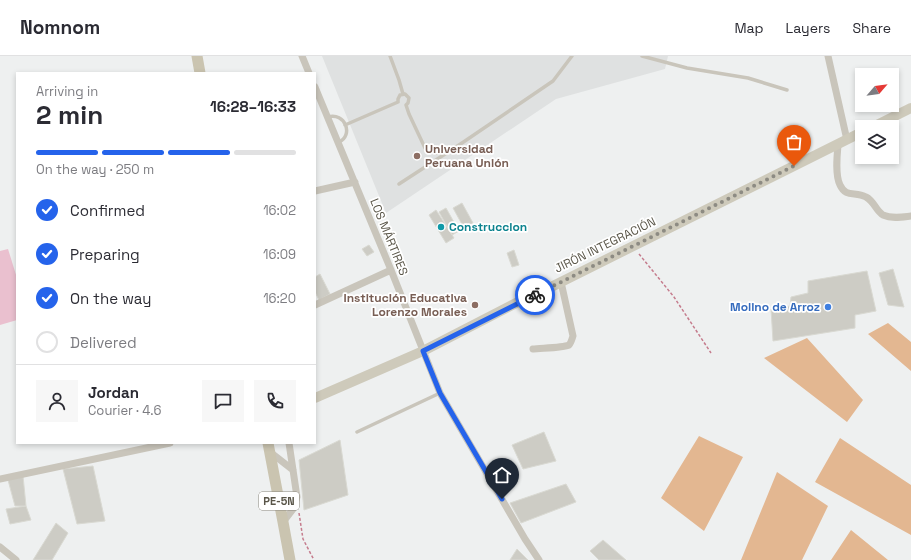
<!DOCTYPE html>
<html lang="en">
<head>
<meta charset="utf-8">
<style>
	:root { --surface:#fff; --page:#f7f7f7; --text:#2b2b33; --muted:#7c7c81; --line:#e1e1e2; --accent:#2563eb }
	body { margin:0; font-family:"Space Grotesk",sans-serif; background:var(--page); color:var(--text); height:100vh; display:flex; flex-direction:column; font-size:15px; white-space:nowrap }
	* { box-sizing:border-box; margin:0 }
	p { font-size:13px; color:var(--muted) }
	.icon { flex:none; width:22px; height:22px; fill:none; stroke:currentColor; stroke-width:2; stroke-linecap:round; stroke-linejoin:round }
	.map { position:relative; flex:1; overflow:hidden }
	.panel { position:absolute; left:16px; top:16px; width:300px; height:372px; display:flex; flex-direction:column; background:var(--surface); border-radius:0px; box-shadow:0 2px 6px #0003 }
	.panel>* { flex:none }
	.needle { width:26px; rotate:62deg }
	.buttons { position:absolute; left:855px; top:12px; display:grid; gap:8px }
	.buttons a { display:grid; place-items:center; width:44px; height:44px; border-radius:0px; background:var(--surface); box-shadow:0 2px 6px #0003; font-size:20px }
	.pin { position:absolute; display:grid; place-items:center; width:34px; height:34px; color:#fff; margin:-41px -17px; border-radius:50% 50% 50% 0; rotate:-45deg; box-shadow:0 0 4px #0007 }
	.pin .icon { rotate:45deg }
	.courier { position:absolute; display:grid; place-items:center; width:40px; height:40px; margin:-20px; border:3px solid #2563eb; border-radius:50%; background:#fff; color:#222; box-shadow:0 1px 5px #0007 }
	.overview em { font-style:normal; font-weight:700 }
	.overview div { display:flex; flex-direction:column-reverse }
	.overview { display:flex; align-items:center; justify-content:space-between; height:68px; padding:0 20px }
	h1 { font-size:26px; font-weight:700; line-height:30px }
	.bar { display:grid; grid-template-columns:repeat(4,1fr); gap:6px 4px; align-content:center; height:48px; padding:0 20px }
	.bar i { height:5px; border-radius:3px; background:var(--line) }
	.bar .selected { background:var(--accent) }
	.bar p { grid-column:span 4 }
	.line { display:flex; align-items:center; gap:10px; padding:0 20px; border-top:1px solid var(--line) }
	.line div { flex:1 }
	.round { display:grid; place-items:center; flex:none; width:42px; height:42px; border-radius:0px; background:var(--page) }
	ol { padding:0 20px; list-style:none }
	li { display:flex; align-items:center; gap:12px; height:44px }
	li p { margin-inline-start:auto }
	li .icon { padding:4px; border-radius:50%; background:var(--accent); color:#fff; stroke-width:4 }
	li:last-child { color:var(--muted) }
	li i { width:22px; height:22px; border:2px solid var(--line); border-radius:50% }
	header { display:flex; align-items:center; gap:24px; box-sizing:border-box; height:56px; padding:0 20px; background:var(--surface); border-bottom:1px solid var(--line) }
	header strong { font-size:19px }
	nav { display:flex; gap:22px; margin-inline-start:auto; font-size:14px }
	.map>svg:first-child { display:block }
	.education { fill:#dfe1e1 }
	.green { fill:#eac0cf }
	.water { fill:#e3b791 }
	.building { fill:#cdccc5; stroke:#d9d9d2 }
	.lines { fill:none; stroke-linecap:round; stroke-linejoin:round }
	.path { stroke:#c57c8d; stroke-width:1.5; stroke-dasharray:3 2; stroke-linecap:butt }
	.lane { stroke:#c9c5bb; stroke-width:3.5 }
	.street { stroke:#c9c5bb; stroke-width:7 }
	.secondary { stroke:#cecabb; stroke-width:10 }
	.primary { stroke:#cac4b0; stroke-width:11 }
	.done { stroke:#8d8b83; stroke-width:4; stroke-dasharray:0 7.2 }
	.route { stroke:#2563eb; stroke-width:5 }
	.education-dot { fill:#8d6e63; stroke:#fff; stroke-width:1.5 }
	.culture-dot { fill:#0f9aa8; stroke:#fff; stroke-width:1.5 }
	.shop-dot { fill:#3f7fe0; stroke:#fff; stroke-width:1.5 }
	.labels { text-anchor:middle; stroke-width:3.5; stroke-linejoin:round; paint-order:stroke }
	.shield { fill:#fff; stroke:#8b887f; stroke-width:1 }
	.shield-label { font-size:11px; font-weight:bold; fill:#595548 }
	.education-label { font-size:12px; font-weight:bold; fill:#785e54; stroke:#fff; text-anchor:start }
	.culture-label { font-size:12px; font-weight:bold; fill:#0d838f; stroke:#fff; text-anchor:start }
	.street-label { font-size:12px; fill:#595548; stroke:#fff }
	.shop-label { font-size:12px; font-weight:bold; fill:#366cbe; stroke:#fff; text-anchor:end }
</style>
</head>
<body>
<header>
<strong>Nomnom</strong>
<nav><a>Map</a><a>Layers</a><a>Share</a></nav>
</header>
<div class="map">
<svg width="911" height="504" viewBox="0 0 911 504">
	<rect width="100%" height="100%" fill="#eef0f0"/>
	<path class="education" d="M322,0h346l-3,13 -109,30 -170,114z"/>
	<path class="green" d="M8,193l9,29v42l-17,5v-74z"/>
	<path class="water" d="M888,267l23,19v29l-43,-37z
		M807,282l56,62 -16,22 -83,-64z
		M699,380l44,21 -39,74 -43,-33z
		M840,382l71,47v50l-96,-53z
		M777,416l51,34 -26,54h-61z
		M851,474l37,30h-57z"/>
	<path class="building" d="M462,147l11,20 -9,5 -11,-20z
		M446,152l13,23 -7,4 -13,-23z
		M436,154l18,28 -8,5 -17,-28z
		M369,189l5,7 -7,4 -5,-7z
		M514,194l5,15 -7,2 -5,-14z
		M893,213l11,38 -16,-2 -9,-32z
		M867,215l9,40 -21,4v13l-82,13 -2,-32 19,-3 1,-9 17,-4v-12z
		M320,218l10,20 -11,6 -4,-8v-15z
		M544,376l12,29 -33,8 -11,-24z
		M340,384l8,55 -44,15 -5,-50z
		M93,410l12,55 -28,3 -14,-55z
		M23,420l3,30h-11l-7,-26z
		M566,428l10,18 -55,21 -11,-20z
		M26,450l5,14 -21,4 -4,-15z
		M56,467l12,10 -16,27h-19z
		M603,484l23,20h-27l-9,-9z
		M517,493l11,11h-18z"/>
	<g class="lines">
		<path class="path" d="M639,198l35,43 37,56
			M299,457l4,26 11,21"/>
		<path class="lane" d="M390,0l9,24 4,14
			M642,0l45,12 61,10 39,12
			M398,46v-3l2,-4 5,-1 4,4 -1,5 -2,2 3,9 16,34c6,5 11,6 20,5
			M328,61c17,-5 26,18 11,25
			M345,69l53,-23
			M399,128l63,-41 91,-62 19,-25
			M357,376l83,-39"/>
		<path class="street" d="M302,0l7,17
			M828,0l19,84
			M315,31l76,183 49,123 85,146 14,21
			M838,89c-1,11 -3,30 2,40 6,13 15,6 26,12 8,4 10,14 17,18 9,4 19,2 28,1
			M315,135l40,-9
			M315,249l76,-35
			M533,293c7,-1 30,-1 36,-4 2,-2 3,-6 4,-9l-12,-54
			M270,396l23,18
			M0,423l170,-36
			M283,466l10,-13 4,-12 -8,-54
			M0,491l16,13"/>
		<path class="secondary" d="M873,71l38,-19
			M315,342l108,-47 99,-51 25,-11 315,-157"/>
		<path class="primary" d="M197,0l3,17
			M268,387l15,79 7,38"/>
	</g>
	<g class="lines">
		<path class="done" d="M535,239l259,-129"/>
		<path class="route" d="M502,443l-62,-106 -17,-42 112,-56"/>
	</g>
	<g class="education-dot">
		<circle cx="417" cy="100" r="4"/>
		<circle cx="475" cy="249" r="4"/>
	</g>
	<circle class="culture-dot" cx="441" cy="171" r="4"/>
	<circle class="shop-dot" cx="828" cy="251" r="4"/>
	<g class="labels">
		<rect class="shield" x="259" y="436" width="40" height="18" rx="3"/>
		<g class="shield-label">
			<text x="279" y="449">PE-5N</text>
		</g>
		<g class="education-label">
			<text x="425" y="97">Universidad<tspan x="425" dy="14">Peruana Unión</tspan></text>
			<text x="467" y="246" text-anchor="end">Institución Educativa<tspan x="467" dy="14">Lorenzo Morales</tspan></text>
		</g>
		<g class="culture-label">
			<text x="449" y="175">Construccion</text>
		</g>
		<g class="street-label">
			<text transform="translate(389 181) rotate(68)" y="4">LOS MÁRTIRES</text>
			<text transform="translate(605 189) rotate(-26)" y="4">JIRÓN INTEGRACIÓN</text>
		</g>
		<g class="shop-label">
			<text x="820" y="255">Molino de Arroz</text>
		</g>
	</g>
</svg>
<div class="buttons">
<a><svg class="needle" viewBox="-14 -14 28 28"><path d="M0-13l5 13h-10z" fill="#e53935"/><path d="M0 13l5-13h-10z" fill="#7c7c81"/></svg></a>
<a><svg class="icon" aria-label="layers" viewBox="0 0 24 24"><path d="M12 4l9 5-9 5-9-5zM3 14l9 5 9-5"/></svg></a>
</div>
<div class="pin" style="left:794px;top:110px;background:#ea580c"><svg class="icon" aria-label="bag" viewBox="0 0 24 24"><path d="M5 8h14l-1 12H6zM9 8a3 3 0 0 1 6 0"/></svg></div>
<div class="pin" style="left:502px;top:443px;background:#1f2937"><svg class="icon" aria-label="home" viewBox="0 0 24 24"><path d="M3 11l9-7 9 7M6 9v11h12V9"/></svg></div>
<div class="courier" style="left:535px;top:239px"><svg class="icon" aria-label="bike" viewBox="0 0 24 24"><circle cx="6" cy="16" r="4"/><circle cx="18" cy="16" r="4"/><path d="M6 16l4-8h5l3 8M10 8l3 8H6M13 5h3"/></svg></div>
<section class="panel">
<div class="overview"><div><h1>2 min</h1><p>Arriving in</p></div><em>16:28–16:33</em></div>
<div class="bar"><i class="selected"></i><i class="selected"></i><i class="selected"></i><i></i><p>On the way · 250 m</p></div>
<ol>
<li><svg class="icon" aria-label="check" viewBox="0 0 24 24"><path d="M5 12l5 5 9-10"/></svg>Confirmed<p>16:02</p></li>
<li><svg class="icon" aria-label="check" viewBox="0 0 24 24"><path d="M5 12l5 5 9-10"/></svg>Preparing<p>16:09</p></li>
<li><svg class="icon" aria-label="check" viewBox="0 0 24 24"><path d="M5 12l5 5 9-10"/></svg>On the way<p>16:20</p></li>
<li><i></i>Delivered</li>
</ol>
<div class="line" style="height:72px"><a class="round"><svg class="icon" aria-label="person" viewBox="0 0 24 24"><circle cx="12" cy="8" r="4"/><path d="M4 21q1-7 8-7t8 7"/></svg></a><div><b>Jordan</b><p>Courier · 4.6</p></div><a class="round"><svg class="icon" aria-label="chat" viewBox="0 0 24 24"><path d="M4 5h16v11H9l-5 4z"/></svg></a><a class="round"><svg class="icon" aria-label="phone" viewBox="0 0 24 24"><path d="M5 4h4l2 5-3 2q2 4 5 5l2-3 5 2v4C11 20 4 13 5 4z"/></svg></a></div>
</section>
</div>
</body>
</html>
